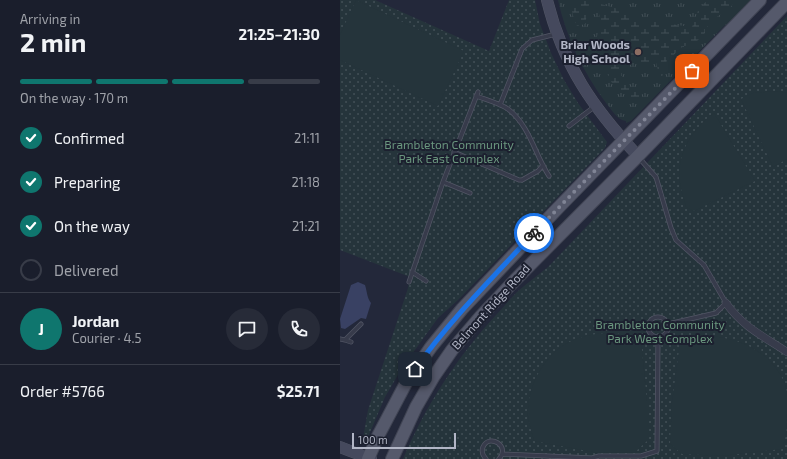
<!DOCTYPE html>
<html lang="en">
<head>
<meta charset="utf-8">
<style>
	:root { --surface:#1a1e2c; --page:#272b38; --text:#f1f3f6; --muted:#9fa2a9; --line:#383c48; --accent:#0f766e }
	body { margin:0; font-family:"Exo 2",sans-serif; background:var(--page); color:var(--text); height:100vh; display:flex; flex-direction:column; font-size:15px; white-space:nowrap }
	* { box-sizing:border-box; margin:0 }
	p { font-size:13px; color:var(--muted) }
	.icon { flex:none; width:22px; height:22px; fill:none; stroke:currentColor; stroke-width:2; stroke-linecap:round; stroke-linejoin:round }
	.map { position:relative; flex:1; overflow:hidden }
	.sheet { display:flex; flex-direction:column; background:var(--surface); width:340px }
	.sheet>* { flex:none }
	.scale { position:absolute; left:12px; bottom:10px; width:104px; box-sizing:border-box; padding-left:4px; border:2px solid #b2b6c6; border-top:0; font-size:11px; line-height:14px; white-space:nowrap; color:#b2b6c6; -webkit-text-stroke:3px #1c202f; paint-order:stroke }
	.pin { position:absolute; display:grid; place-items:center; width:34px; height:34px; color:#fff; margin:-17px; border-radius:8px; box-shadow:0 2px 6px #0006 }
	.courier { position:absolute; display:grid; place-items:center; width:40px; height:40px; margin:-20px; border:3px solid #1a73e8; border-radius:50%; background:#fff; color:#222; box-shadow:0 1px 5px #0007 }
	.headline em { font-style:normal; font-weight:700 }
	.headline div { display:flex; flex-direction:column-reverse }
	.headline { display:flex; align-items:center; justify-content:space-between; height:68px; padding:0 20px }
	h1 { font-size:26px; font-weight:700; line-height:30px }
	.bar { display:grid; grid-template-columns:repeat(4,1fr); gap:6px 4px; align-content:center; height:48px; padding:0 20px }
	.bar i { height:5px; border-radius:3px; background:var(--line) }
	.bar .on { background:var(--accent) }
	.bar p { grid-column:span 4 }
	.line { display:flex; align-items:center; gap:10px; padding:0 20px; border-top:1px solid var(--line) }
	.line div { flex:1 }
	.round { display:grid; place-items:center; flex:none; width:42px; height:42px; border-radius:21px; background:var(--page) }
	ol { padding:0 20px; list-style:none }
	li { display:flex; align-items:center; gap:12px; height:44px }
	li p { margin-inline-start:auto }
	li .icon { padding:4px; border-radius:50%; background:var(--accent); color:#fff; stroke-width:4 }
	li:last-child { color:var(--muted) }
	li i { width:22px; height:22px; border:2px solid var(--line); border-radius:50% }
	main { display:flex; flex:1; min-height:0 }
	.map>svg:first-child { display:block }
	.grass { fill:url(#grass-tufts) }
	.wetland { fill:url(#wetland-marsh) }
	.park { fill:url(#park-dots) }
	.pitch { fill:#25343b }
	.water { fill:#394163 }
	.lines { fill:none; stroke-linecap:round; stroke-linejoin:round }
	.service-casing { stroke:#525665; stroke-width:5 }
	.minor-casing { stroke:#525665; stroke-width:8 }
	.secondary-casing { stroke:#525665; stroke-width:12 }
	.primary-casing { stroke:#404453; stroke-width:14 }
	.service { stroke:#373b4b; stroke-width:3.5 }
	.minor { stroke:#373b4b; stroke-width:7 }
	.secondary { stroke:#45495d; stroke-width:11 }
	.primary { stroke:#55596b; stroke-width:12 }
	.done { stroke:#808495; stroke-width:4; stroke-dasharray:0 7.2 }
	.route { stroke:#1a73e8; stroke-width:5 }
	.education-dot { fill:#8d6e63; stroke:#1c202f; stroke-width:1.5 }
	.labels { text-anchor:middle; stroke-width:4; stroke-linejoin:round; paint-order:stroke }
	.poi-label { font-size:12px; font-weight:bold; fill:#b2b6c6; stroke:#1c202f; text-anchor:end }
	.park-label { font-size:12px; fill:#6a967e; stroke:#1c202f }
	.street-label { font-size:12px; fill:#b2b6c6; stroke:#1c202f }
</style>
</head>
<body>
<main>
<section class="sheet">
<div class="headline"><div><h1>2 min</h1><p>Arriving in</p></div><em>21:25–21:30</em></div>
<div class="bar"><i class="on"></i><i class="on"></i><i class="on"></i><i></i><p>On the way · 170 m</p></div>
<ol>
<li><svg class="icon" aria-label="check" viewBox="0 0 24 24"><path d="M5 12l5 5 9-10"/></svg>Confirmed<p>21:11</p></li>
<li><svg class="icon" aria-label="check" viewBox="0 0 24 24"><path d="M5 12l5 5 9-10"/></svg>Preparing<p>21:18</p></li>
<li><svg class="icon" aria-label="check" viewBox="0 0 24 24"><path d="M5 12l5 5 9-10"/></svg>On the way<p>21:21</p></li>
<li><i></i>Delivered</li>
</ol>
<div class="line" style="height:72px"><b class="round" style="background:var(--accent);color:#fff">J</b><div><b>Jordan</b><p>Courier · 4.5</p></div><a class="round"><svg class="icon" aria-label="chat" viewBox="0 0 24 24"><path d="M4 5h16v11H9l-5 4z"/></svg></a><a class="round"><svg class="icon" aria-label="phone" viewBox="0 0 24 24"><path d="M5 4h4l2 5-3 2q2 4 5 5l2-3 5 2v4C11 20 4 13 5 4z"/></svg></a></div>
<div class="line" style="height:52px"><div>Order #5766</div><b>$25.71</b></div>
</section>
<div class="map">
<svg width="447" height="459" viewBox="0 0 447 459">
	<defs>
		<pattern id="grass-tufts" width="24" height="20" patternUnits="userSpaceOnUse"><rect width="24" height="20" fill="#25343b"/><path d="M3 7l-1-3M5 7V3M7 7l1-3M15 17l-1-3M17 17v-4M19 17l1-3" fill="none" stroke="#424f56"/></pattern>
		<pattern id="wetland-marsh" width="20" height="14" patternUnits="userSpaceOnUse"><rect width="20" height="14" fill="#25343b"/><path d="M1 5h8M5 5V1M11 12h8M15 12V8" fill="none" stroke="#424f56"/></pattern>
		<pattern id="park-dots" width="8" height="8" patternUnits="userSpaceOnUse"><rect width="8" height="8" fill="#25343b"/><path d="M2 2h.1M6 6h.1" fill="none" stroke="#424f56" stroke-width="1.8" stroke-linecap="round"/></pattern>
	</defs>
	<rect width="100%" height="100%" fill="#23283a"/>
	<path class="grass" d="M218,0h196l-11,11 -20,16 -92,94 -5,2v-2c-9,-1 -14,-11 -20,-18 -23,-31 -40,-66 -48,-103z"/>
	<path class="wetland" d="M229,0h21l-5,24 -8,2 -3,-7z
		M368,0h29l-11,12 -8,4 -13,13v4l-12,12 -9,1 -6,4 -5,6 -6,4 -5,17 -3,-2 -3,-13c-3,1 -6,5 -9,5 -4,1 -18,-7 -24,-8l-3,12c2,4 3,9 5,12 5,6 12,6 17,11l-3,6 -4,3 -4,-2 -7,-11 -4,1c-9,-6 -10,-13 -15,-22 -4,-5 -8,-10 -9,-16 -2,-11 3,-21 4,-31 0,-9 -3,-9 1,-18l17,5 13,8 10,3 51,7 7,-19z"/>
	<path class="park" d="M0,0h35l114,51 20,-51h26l5,24 11,29 13,27 14,23 29,39 -2,6 -147,152 -20,18 -36,50 -17,29 -17,40 -6,7 6,-34 40,-122 2,-11 -70,-27z
		M447,16v443h-384c23,-54 54,-102 94,-145 7,-7 13,-15 20,-22 10,-9 21,-17 31,-25z"/>
	<path class="pitch" d="M16,0l108,51 -26,55 -98,-46v-25z
		M437,91l10,2v66l-14,8 -32,-68 12,-6z
		M374,113l41,68 -61,30 -8,-4c-2,-8 -5,-16 -6,-24 -4,-29 12,-54 34,-70z
		M266,333h11l24,7 6,62v39l-13,12 -41,-1 -59,-11c-2,-8 -5,-17 -6,-25 -1,-27 13,-56 36,-71 13,-8 27,-11 42,-12z
		M367,336c34,1 72,19 80,56 0,6 0,14 0,21 0,16 0,22 -5,36l-60,7 -40,-2 -12,-10 2,-42 8,-59z"/>
	<path class="water" d="M18,282l7,3c2,6 2,13 6,18l-5,16 -5,-1 -16,11 -4,-1 -1,-9 11,-34z"/>
	<g class="lines">
		<g class="service-casing">
			<path id="service" d="M136,96c11,4 23,7 32,13 22,17 27,46 41,67
				M160,105l22,-56 10,-9 24,-6
				M229,126l25,-19
				M114,152l65,28h3l16,-9 5,-6
				M300,159l16,18 15,51 5,12 28,25 22,38 -10,10 -48,11
				M103,182l27,11
				M72,272l14,9
				M69,282l34,-100 35,-90
				M308 327a10 10 0 1 1 20 0a10 10 0 1 1-20 0Z
				M0,339l5,1 16,-16
				M5,340l6,2
				M162,454l90,4 7,-2h42l16,-5 1,-114
				M146,459c-3,-3 -5,-7 -3,-12 6,-14 28,-1 16,12"/>
		</g>
		<g class="minor-casing">
			<path id="minor" d="M386,303c17,24 37,33 61,49"/>
		</g>
		<g class="secondary-casing">
			<path id="secondary" d="M207,0c16,65 46,108 91,156
				M0,447l31,12"/>
		</g>
		<g class="primary-casing">
			<path id="primary" d="M28,459l10,-23 28,-53 25,-36 31,-38 96,-101 202,-208
				M52,459l24,-52 18,-31 18,-26 29,-34 34,-36 123,-124 149,-154"/>
		</g>
		<use href="#service" class="service"/>
		<use href="#minor" class="minor"/>
		<use href="#secondary" class="secondary"/>
		<use href="#primary" class="primary"/>
	</g>
	<g class="lines">
		<path class="done" d="M194,233l158,-162"/>
		<path class="route" d="M75,369c35,-49 78,-92 119,-136"/>
	</g>
	<circle class="education-dot" cx="298" cy="52" r="4"/>
	<g class="labels">
		<g class="poi-label">
			<text x="290" y="49">Briar Woods<tspan x="290" dy="14">High School</tspan></text>
		</g>
		<g class="park-label">
			<text x="109" y="149">Brambleton Community<tspan x="109" dy="14">Park East Complex</tspan></text>
			<text x="320" y="329">Brambleton Community<tspan x="320" dy="14">Park West Complex</tspan></text>
		</g>
		<g class="street-label">
			<text transform="translate(151 307) rotate(-48)" y="4">Belmont Ridge Road</text>
		</g>
	</g>
</svg>
<div class="scale">100 m</div>
<div class="pin" style="left:352px;top:71px;background:#ea580c"><svg class="icon" aria-label="bag" viewBox="0 0 24 24"><path d="M5 8h14l-1 12H6zM9 8a3 3 0 0 1 6 0"/></svg></div>
<div class="pin" style="left:75px;top:369px;background:#1f2937"><svg class="icon" aria-label="home" viewBox="0 0 24 24"><path d="M3 11l9-7 9 7M6 9v11h12V9"/></svg></div>
<div class="courier" style="left:194px;top:233px"><svg class="icon" aria-label="bike" viewBox="0 0 24 24"><circle cx="6" cy="16" r="4"/><circle cx="18" cy="16" r="4"/><path d="M6 16l4-8h5l3 8M10 8l3 8H6M13 5h3"/></svg></div>
</div>
</main>
</body>
</html>
